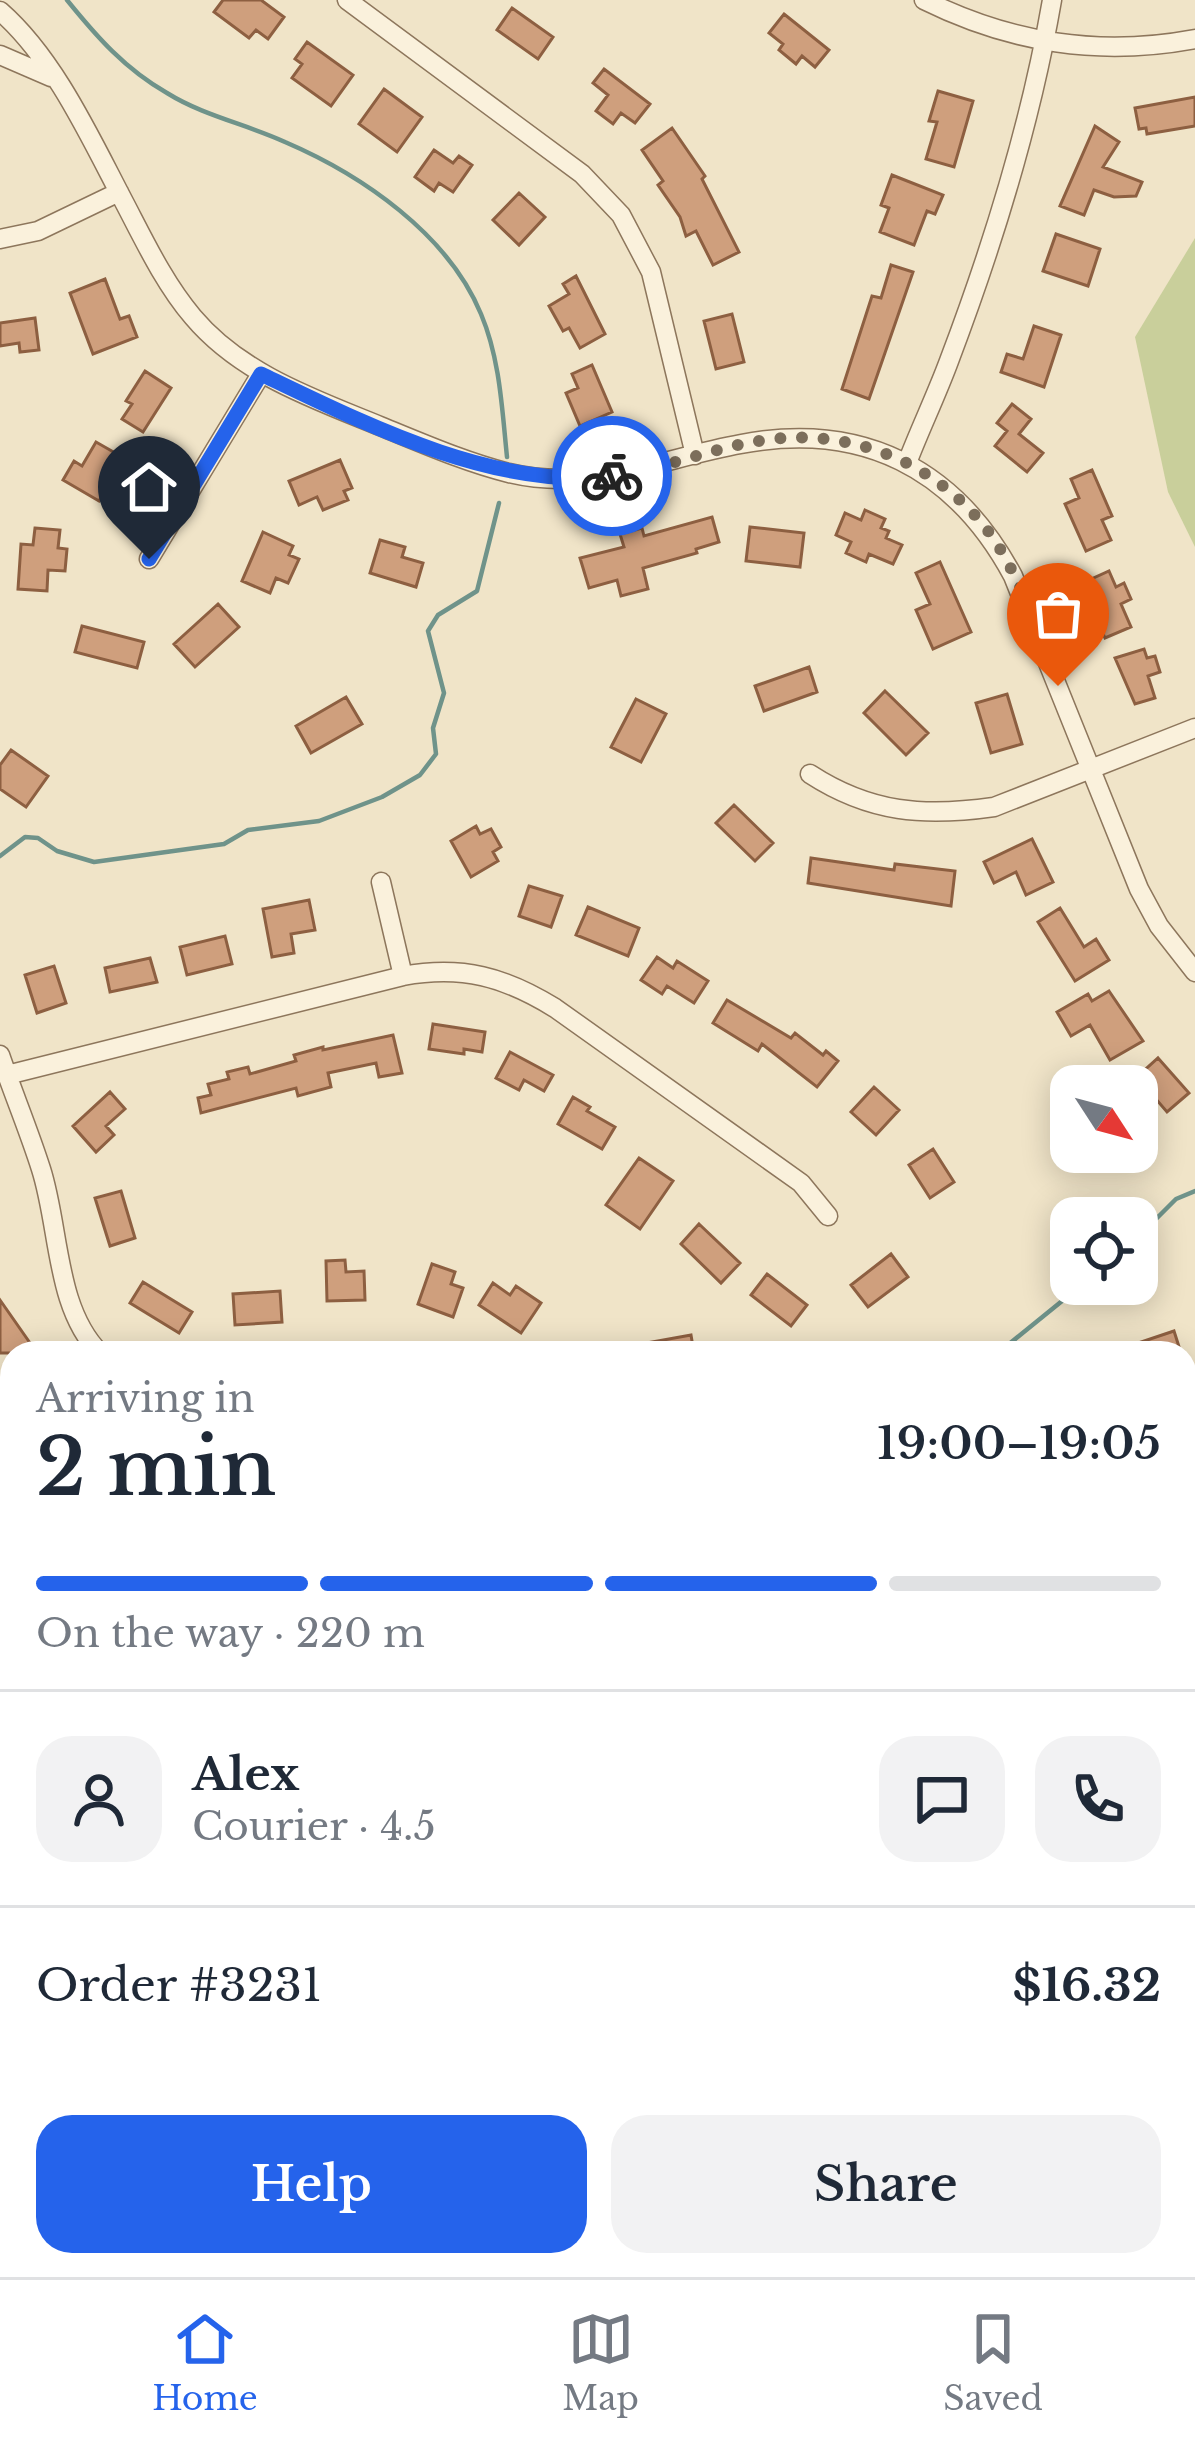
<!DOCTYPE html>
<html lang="en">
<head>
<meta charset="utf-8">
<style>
	:root { --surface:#fff; --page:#f2f2f3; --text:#1f2937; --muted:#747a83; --line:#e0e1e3; --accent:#2563eb }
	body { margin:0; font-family:"Libre Baskerville",serif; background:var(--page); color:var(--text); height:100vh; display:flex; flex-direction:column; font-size:45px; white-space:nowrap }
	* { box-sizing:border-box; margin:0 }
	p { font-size:39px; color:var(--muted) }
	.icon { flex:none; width:66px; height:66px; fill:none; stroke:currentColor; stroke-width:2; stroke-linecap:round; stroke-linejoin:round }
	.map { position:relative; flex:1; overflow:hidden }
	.details { position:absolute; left:0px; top:1341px; width:1197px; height:936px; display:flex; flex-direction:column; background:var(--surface); border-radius:36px 36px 0 0; box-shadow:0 6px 30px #0003 }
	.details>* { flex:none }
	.needle { width:78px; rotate:126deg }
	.buttons { position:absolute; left:1050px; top:1065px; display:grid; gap:24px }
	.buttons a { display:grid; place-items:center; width:108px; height:108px; border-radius:24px; background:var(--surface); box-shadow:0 6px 30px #0003; font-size:60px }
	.pin { position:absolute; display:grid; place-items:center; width:102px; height:102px; color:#fff; margin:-123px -51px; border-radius:50% 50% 50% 0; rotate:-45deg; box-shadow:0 0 12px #0007 }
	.pin .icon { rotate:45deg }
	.courier { position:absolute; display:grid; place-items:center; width:120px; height:120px; margin:-60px; border:9px solid #2563eb; border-radius:50%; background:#fff; color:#222; box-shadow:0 3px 15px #0007 }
	.head em { font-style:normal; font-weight:600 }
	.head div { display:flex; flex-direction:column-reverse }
	.head { display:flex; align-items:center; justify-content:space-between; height:204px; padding:0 36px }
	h1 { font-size:78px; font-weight:600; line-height:90px }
	.bar { display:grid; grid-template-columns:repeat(4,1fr); gap:18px 12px; align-content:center; height:144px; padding:0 36px }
	.bar i { height:15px; border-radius:9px; background:var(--line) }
	.bar .selected { background:var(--accent) }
	.bar p { grid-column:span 4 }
	.line { display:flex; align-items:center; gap:30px; padding:0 36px; border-top:3px solid var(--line) }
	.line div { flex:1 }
	.round { display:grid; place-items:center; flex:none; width:126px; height:126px; border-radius:36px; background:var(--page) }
	.action { display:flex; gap:24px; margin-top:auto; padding:24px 36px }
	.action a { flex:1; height:138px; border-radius:36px; background:var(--accent); color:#fff; font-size:48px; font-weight:600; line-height:138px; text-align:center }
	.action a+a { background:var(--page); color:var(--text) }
	.tabs { display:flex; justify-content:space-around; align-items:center; height:168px; border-top:3px solid var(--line); background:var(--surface); font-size:33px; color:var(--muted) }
	.tabs a { display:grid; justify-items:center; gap:6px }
	.tabs .selected { color:var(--accent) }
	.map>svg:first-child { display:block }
	.green { fill:#c9cf9b }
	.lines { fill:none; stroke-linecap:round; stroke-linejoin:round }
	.stream { stroke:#6f938a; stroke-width:4.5 }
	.building { fill:#cf9f7d; stroke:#8d5f41; stroke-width:3 }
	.street-casing { stroke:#8d765c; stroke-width:21 }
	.street { stroke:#faf1dc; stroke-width:18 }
	.done { stroke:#7c6e5b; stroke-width:12; stroke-dasharray:0 21.6 }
	.route { stroke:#2563eb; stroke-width:15 }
</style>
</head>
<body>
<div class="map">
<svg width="1195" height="2277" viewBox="0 0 1195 2277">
	<rect width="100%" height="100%" fill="#f0e4c8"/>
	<path class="green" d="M1195,238v309l-27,-55 -33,-155z"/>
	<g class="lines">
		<path class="stream" d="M67,0c30,37 58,69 100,93 37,23 79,31 118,49 77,33 163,92 196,172 19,45 21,95 26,143
			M0,856l25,-19 13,1 19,13 37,11 130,-18 24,-14 71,-9 63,-24 38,-22 16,-21 -3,-26 11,-35 -16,-62 10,-16 39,-24 22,-88
			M1137,1238l39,-39 19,-8
			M998,1353l85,-69
			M0,1509l12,14
			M444,2277l3,-12"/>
	</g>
	<path class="building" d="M223,0h38l23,17 -16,22 -12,-9 -7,8 -35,-26z
		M512,8l41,29 -15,22 -41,-29z
		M784,14l45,36 -14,17 -13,-11 -6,8 -17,-14 4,-6 -14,-11z
		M307,42l46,33 -22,31 -39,-28 10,-14 -7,-5z
		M604,69l46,35 -15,19 -14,-10 -8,11 -17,-13 12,-16 -15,-12z
		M384,89l38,28 -25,35 -38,-28z
		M938,91l35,10 -19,66 -28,-8 11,-37 -8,-1z
		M1195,97v29l-48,8 -1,-6 -7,1 -4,-21z
		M1095,126l24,16 -16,25 39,15 -6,14 -22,1 -20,-7 -10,25 -24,-9z
		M672,128l33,48 -3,3 37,73 -26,13 -17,-34 -10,5 -6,-19 -22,-32 5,-4 -21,-31z
		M434,150l19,13 6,-7 13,9 -19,27 -14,-9 -5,8 -19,-14z
		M892,175l51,20 -8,19 -8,-3 -13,34 -34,-13 9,-24 -8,-3z
		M519,193l26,24 -26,28 -26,-25z
		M1056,234l44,15 -12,37 -45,-15z
		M891,265l22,7 -44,127 -27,-10 30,-93 9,2z
		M576,276l29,58 -25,14 -11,-20 -6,3 -14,-25 20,-12 -6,-10z
		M105,279l15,40 9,-3 8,21 -44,17 -23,-61z
		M732,314l12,48 -28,7 -12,-48z
		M35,318l4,32 -19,2 -1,-9 -19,3v-23z
		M1034,326l27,9 -17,52 -43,-15 6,-18 16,5z
		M592,365l20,47 -32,14 -14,-33 12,-5 -6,-14z
		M145,371l26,17 -28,44 -21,-13 10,-15 -6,-3z
		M1012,404l19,15 -12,15 24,19 -16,19 -32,-26 12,-15 -10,-8z
		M96,442l28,16 -25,43 -36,-21 11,-19 8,5z
		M340,460l12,28 -8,3 4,9 -25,10 -6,-13 -18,8 -10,-24z
		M1092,470l20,46 -10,4 9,20 -25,11 -21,-47 14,-6 -8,-19z
		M865,510l20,9 -4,9 8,3 -3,7 16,7 -9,19 -24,-10 -3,8 -20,-9 5,-11 -15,-7 9,-22 16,7z
		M712,517l7,25 -23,7 1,4 -54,15 5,21 -27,7 -4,-16 -28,8 -9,-30 44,-11 -4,-13 22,-6 2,8z
		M750,527l54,6 -4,34 -54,-6z
		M35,528l25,2 -2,18 9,1 -2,22 -17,-1 -1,21 -29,-2 3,-45 12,1z
		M263,532l30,14 -4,9 10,4 -11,24 -12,-5 -6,15 -28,-12z
		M380,540l25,7 -3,10 21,6 -7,24 -46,-14z
		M940,562l31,70 -38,17 -17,-39 14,-6 -14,-31z
		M1109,571l7,16 8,-4 7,16 -10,5 10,23 -26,11 -14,-32 6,-3 -10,-22z
		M218,604l21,23 -44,40 -21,-23z
		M82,626l62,16 -7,26 -62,-16z
		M1144,649l3,9 8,-2 5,16 -12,4 7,22 -20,6 -20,-46z
		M809,667l8,25 -53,19 -9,-25z
		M885,691l43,42 -22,22 -42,-42z
		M1007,694l15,50 -31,9 -15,-50z
		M346,697l16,27 -51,29 -15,-27z
		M636,699l30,15 -25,48 -30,-15z
		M11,750l37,26 -22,31 -26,-18v-24z
		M734,805l39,38 -18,18 -39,-38z
		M476,826l4,8 11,-5 10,18 -8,5 5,9 -27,16 -20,-36z
		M1032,839l21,43 -27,13 -10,-23 -22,11 -10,-21z
		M811,858l83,12 1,-6 60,7 -4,35 -143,-23z
		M529,886l33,10 -11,31 -32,-11z
		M309,900l6,30 -24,4 3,19 -22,4 -9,-48z
		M588,907l51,21 -11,28 -52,-21z
		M1060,908l24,39 12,-8 13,21 -34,21 -37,-59z
		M225,936l7,28 -45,11 -7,-28z
		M657,957l16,11 4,-7 31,20 -14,22 -27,-17 -5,8 -21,-14z
		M150,958l7,24 -47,10 -5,-24z
		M54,966l12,37 -29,10 -12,-38z
		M1109,991l34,50 -33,19 -20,-35 -19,11 -14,-24 31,-18 4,7z
		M727,1000l64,38 4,-5 28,22 3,-4 12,10 -21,26 -55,-43 -4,7 -45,-28z
		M433,1024l52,8 -3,20 -18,-3v5l-35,-5z
		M393,1035l9,38 -23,4 -3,-14 -48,10 3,14 -33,9 -2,-8 -95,25 -3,-15 13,-3 -3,-11 21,-5 -2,-7 21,-5 2,7 46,-13 -2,-6 29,-8v3z
		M510,1052l43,23 -9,16 -20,-11 -5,10 -23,-12z
		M1158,1058l31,35 -22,19 -30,-35z
		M874,1087l25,23 -23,25 -25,-23z
		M110,1092l15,17 -19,17 8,9 -18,17 -23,-26z
		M573,1097l17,10 -3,4 28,16 -13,22 -44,-25z
		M933,1149l21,33 -24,16 -21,-33z
		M639,1158l34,23 -33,48 -34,-24z
		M121,1191l14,47 -25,8 -15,-48z
		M699,1224l41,39 -19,20 -40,-39z
		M891,1254l17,23 -40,30 -17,-22z
		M345,1260l1,12 18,-1 1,29 -38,1 -1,-40z
		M432,1264l23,8 -4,12 12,4 -10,29 -35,-13z
		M767,1274l40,31 -16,21 -40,-31z
		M143,1282l49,30 -13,21 -49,-30z
		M493,1283l17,12 6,-9 25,17 -20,30 -42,-28z
		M280,1291l2,31 -47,3 -2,-31z
		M0,1300l37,53h-37z
		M1174,1331l7,22h-64v-3z
		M691,1335l3,18h-63l-1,-7z"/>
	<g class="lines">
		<g class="street-casing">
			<path id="street" d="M347,0l235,174 39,41 30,57 44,183
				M924,0c87,43 175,57 271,39
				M0,11c54,47 90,126 123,189 21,40 41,83 70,117 48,57 121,82 187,109 42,17 85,36 129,47 82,20 153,-15 232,-29 121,-23 214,24 272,132l126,313 20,37 36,46
				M0,55l51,22
				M0,239l38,-8 81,-39
				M907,463c13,-34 29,-67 42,-102 44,-116 82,-239 103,-361
				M149,559l112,-185
				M810,774c60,39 114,43 184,33l201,-79
				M381,882l22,94
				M0,1055c13,38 29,76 41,114 19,59 14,139 59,184
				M7,1075l396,-99c59,-11 102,1 152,32l246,175 27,33
				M1185,1432h10
				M1185,1915l10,8
				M0,1933l12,9
				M0,2046l12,-17
				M1069,2265l16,12
				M294,2277l2,-12"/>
		</g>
		<use href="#street" class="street"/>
	</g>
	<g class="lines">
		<path class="done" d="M612,476c55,-7 106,-31 161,-37 81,-9 161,24 212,88 35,45 52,106 73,159"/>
		<path class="route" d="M149,559l112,-185c104,50 234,116 351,102"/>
	</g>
</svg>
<div class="buttons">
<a><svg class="needle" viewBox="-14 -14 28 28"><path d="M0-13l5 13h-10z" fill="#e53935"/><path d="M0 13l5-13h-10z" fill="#747a83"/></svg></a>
<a><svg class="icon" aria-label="locate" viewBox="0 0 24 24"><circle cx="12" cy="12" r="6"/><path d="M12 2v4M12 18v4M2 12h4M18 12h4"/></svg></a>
</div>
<div class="pin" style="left:1058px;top:686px;background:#ea580c"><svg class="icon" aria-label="bag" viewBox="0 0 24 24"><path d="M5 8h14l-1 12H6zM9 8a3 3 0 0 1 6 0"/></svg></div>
<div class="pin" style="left:149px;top:559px;background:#1f2937"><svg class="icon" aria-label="home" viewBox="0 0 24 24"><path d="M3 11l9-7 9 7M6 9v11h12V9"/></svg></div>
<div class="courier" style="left:612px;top:476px"><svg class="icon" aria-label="bike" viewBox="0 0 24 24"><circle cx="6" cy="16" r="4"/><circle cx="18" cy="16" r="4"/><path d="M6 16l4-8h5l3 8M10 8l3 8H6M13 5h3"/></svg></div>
<section class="details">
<div class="head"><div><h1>2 min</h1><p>Arriving in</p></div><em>19:00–19:05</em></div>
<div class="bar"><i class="selected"></i><i class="selected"></i><i class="selected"></i><i></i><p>On the way · 220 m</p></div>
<div class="line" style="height:216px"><a class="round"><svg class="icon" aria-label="person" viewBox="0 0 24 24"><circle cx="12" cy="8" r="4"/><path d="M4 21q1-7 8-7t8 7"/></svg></a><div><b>Alex</b><p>Courier · 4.5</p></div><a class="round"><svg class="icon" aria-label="chat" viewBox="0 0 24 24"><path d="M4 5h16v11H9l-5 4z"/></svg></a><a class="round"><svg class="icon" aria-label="phone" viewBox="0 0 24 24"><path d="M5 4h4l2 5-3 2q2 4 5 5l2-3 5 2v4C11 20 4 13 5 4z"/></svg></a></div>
<div class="line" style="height:156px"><div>Order #3231</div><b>$16.32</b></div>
<div class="action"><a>Help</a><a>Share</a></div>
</section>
</div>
<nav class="tabs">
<a class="selected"><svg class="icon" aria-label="home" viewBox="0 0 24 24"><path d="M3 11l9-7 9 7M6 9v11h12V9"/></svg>Home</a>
<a><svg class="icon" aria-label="map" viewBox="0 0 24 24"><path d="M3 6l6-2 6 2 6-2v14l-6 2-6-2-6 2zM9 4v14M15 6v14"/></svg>Map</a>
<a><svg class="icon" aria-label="saved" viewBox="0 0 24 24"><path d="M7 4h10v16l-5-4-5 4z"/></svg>Saved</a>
</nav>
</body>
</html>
